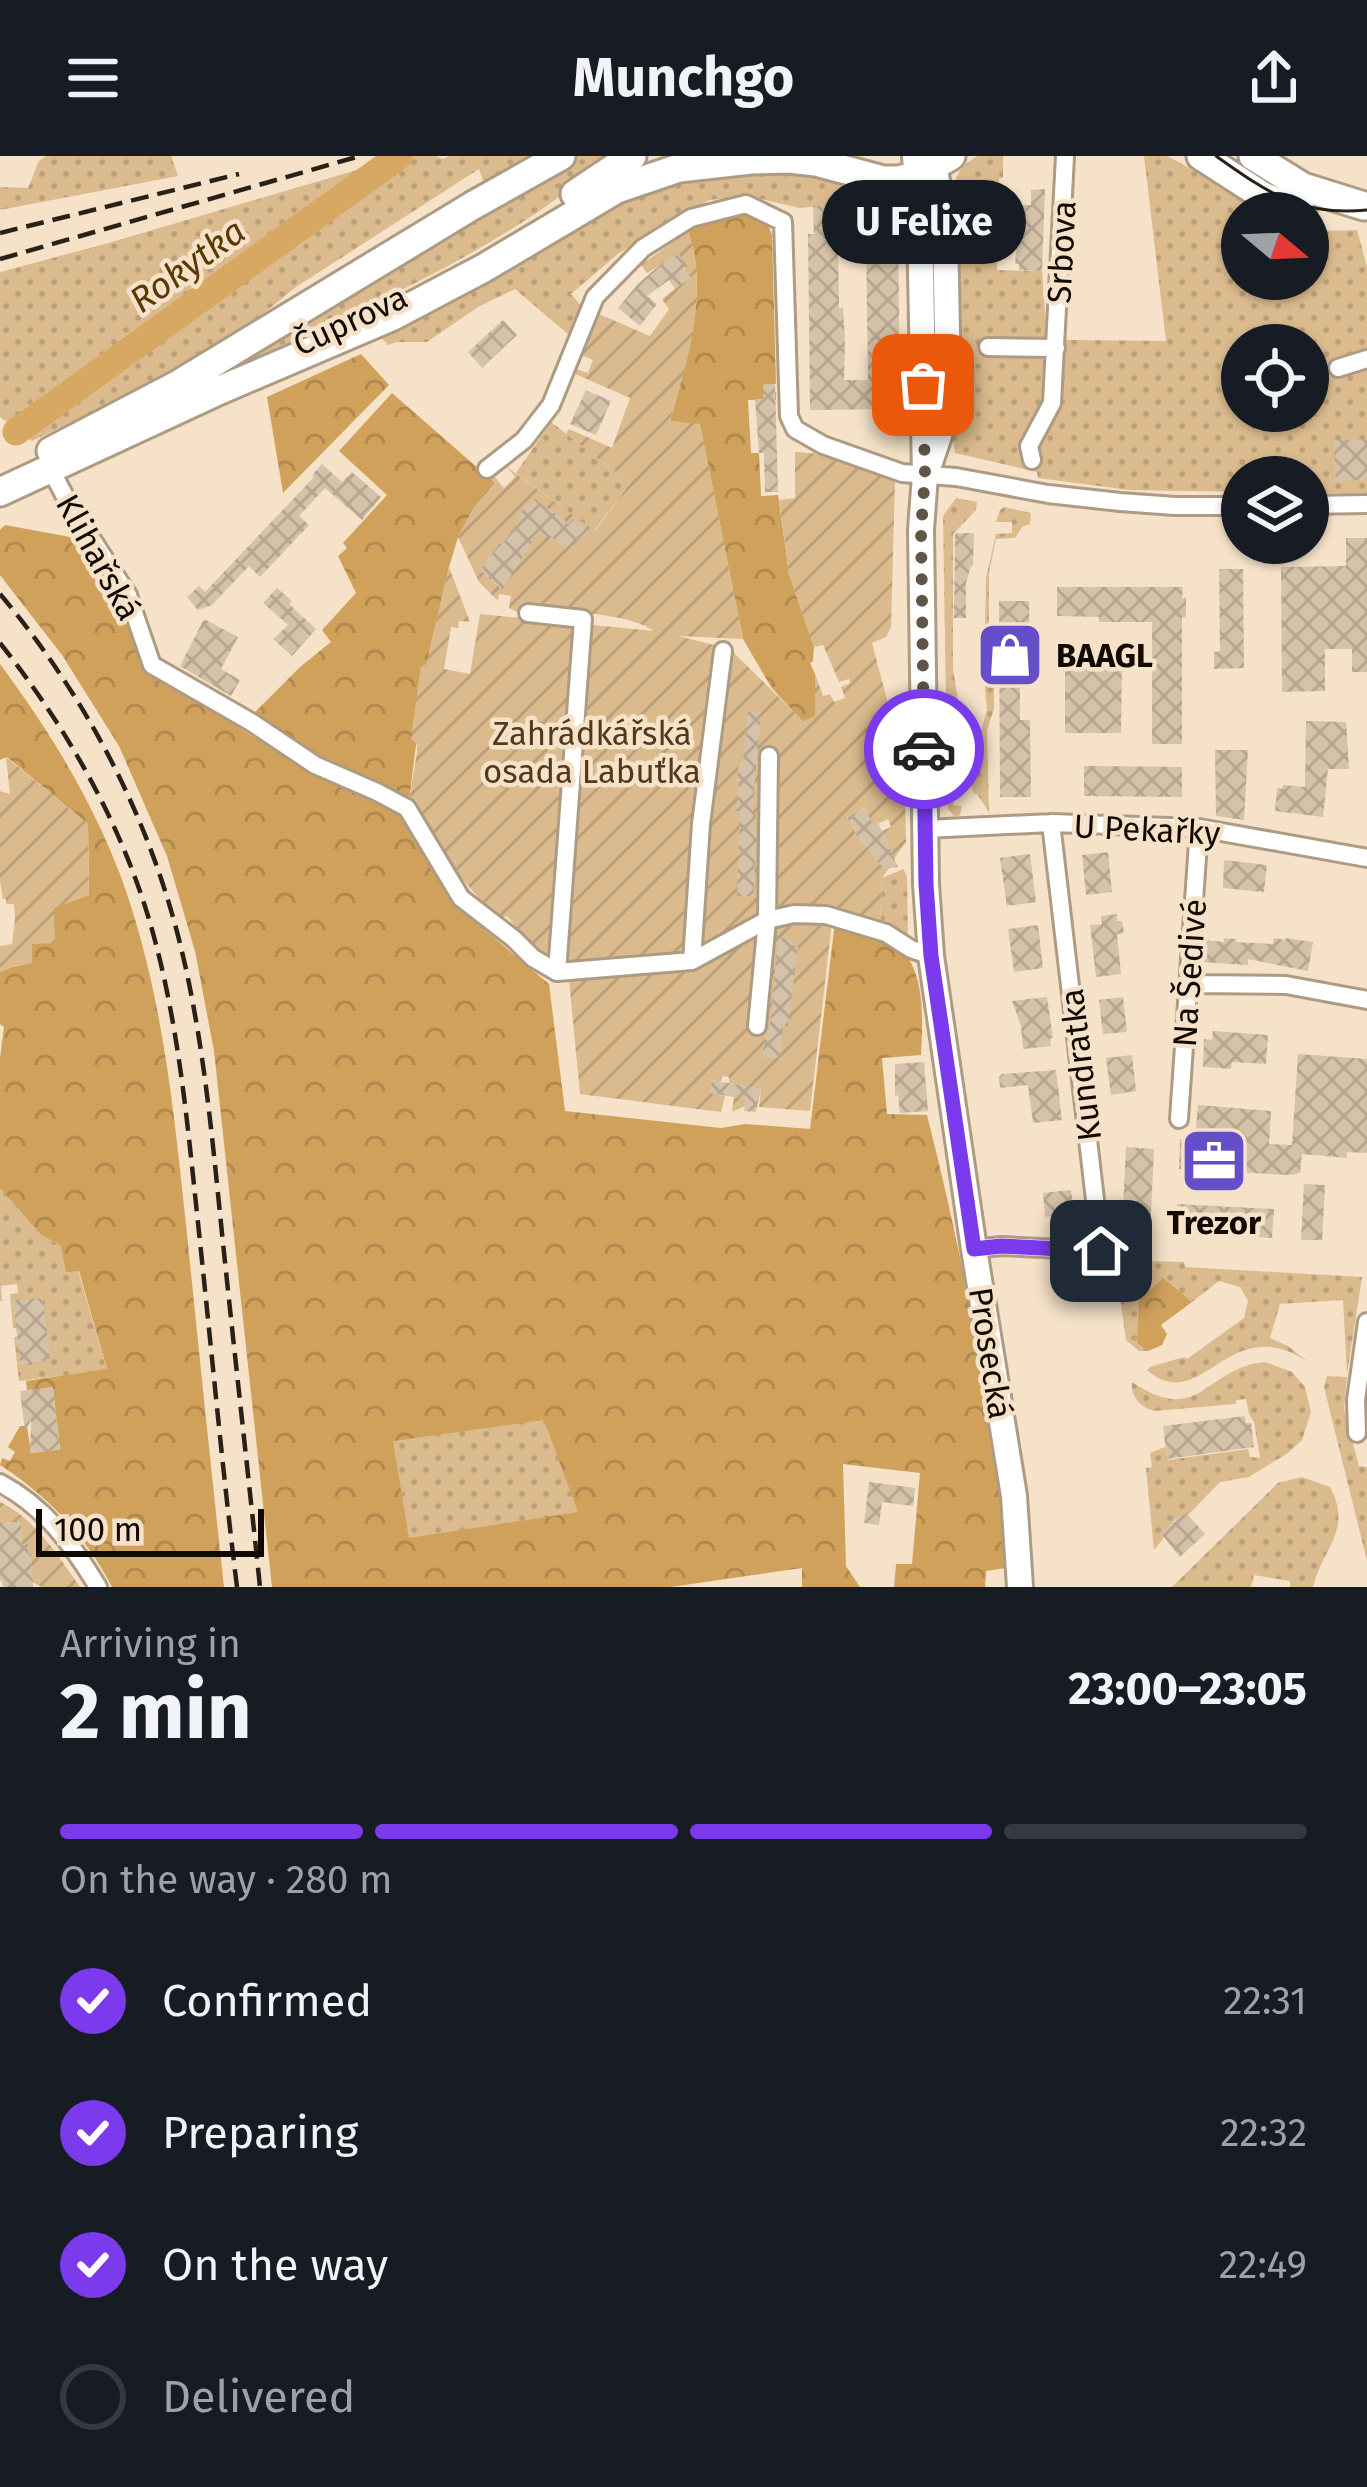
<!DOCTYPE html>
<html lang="en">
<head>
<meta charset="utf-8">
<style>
	:root { --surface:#171b24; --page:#242831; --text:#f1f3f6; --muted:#9ea1a6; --line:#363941; --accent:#7c3aed }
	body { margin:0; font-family:"Fira Sans",sans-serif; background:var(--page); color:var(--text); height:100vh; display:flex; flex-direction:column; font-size:45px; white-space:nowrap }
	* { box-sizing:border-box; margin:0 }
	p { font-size:39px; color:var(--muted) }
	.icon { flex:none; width:66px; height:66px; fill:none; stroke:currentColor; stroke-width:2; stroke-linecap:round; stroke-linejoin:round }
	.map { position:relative; height:1431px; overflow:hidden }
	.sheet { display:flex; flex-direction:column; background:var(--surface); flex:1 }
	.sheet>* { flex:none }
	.needle { width:78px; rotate:109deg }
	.controls { position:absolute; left:1221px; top:36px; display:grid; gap:24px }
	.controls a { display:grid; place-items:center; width:108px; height:108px; border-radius:50%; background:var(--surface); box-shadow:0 3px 9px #0004; font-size:60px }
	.scale { position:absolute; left:36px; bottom:30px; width:228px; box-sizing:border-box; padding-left:12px; border:6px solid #100a03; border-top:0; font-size:33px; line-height:42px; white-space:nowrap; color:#100a03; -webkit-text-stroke:9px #f5e2c8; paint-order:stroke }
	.pin { position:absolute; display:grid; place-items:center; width:102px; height:102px; color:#fff; margin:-51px; border-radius:24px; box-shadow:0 6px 18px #0006 }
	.courier { position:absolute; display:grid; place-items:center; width:120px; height:120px; margin:-60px; border:9px solid #7c3aed; border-radius:50%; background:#fff; color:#222; box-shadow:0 3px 15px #0007 }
	.bubble { position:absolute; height:84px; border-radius:42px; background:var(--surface); box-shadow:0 3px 9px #0004; font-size:39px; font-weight:700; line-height:84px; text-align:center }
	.summary em { font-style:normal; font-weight:700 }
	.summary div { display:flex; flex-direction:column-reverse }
	.summary { display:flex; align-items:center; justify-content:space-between; height:204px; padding:0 60px }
	h1 { font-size:78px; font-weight:700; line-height:90px }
	.bar { display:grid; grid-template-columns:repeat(4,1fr); gap:18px 12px; align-content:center; height:144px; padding:0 60px }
	.bar i { height:15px; border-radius:9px; background:var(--line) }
	.bar .selected { background:var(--accent) }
	.bar p { grid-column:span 4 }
	ol { padding:0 60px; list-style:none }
	li { display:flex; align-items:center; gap:36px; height:132px }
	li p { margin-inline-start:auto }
	li .icon { padding:12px; border-radius:50%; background:var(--accent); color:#fff; stroke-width:4 }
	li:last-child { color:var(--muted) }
	li i { width:66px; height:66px; border:6px solid var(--line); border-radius:50% }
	header { display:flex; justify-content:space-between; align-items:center; height:156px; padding:0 60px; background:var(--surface); font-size:54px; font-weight:700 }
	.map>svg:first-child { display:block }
	.grass { fill:url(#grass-dots); fill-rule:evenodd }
	.forest { fill:url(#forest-crowns); fill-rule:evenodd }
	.garden { fill:url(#garden-furrows) }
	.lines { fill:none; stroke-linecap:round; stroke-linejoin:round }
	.river { stroke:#d6a862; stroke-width:27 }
	.building { fill:url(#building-cross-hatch) }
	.street-casing { stroke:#ad9c83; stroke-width:22 }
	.secondary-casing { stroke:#ad9c83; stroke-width:30 }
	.primary-casing { stroke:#ad9c83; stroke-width:33 }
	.street { stroke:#fff; stroke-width:16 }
	.secondary { stroke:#fff; stroke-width:24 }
	.primary { stroke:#fff; stroke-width:27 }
	.tram { stroke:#282118; stroke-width:3 }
	.rail { stroke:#282118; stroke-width:4.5; stroke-dasharray:18 9; stroke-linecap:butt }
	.done { stroke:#605648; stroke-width:12; stroke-dasharray:0 21.6 }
	.route { stroke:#7c3aed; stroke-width:15 }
	.labels { text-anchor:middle; stroke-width:9; stroke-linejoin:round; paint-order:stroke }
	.street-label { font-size:33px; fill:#100a03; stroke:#f5e2c8 }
	.poi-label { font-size:33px; font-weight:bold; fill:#100a03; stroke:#f5e2c8; text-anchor:start }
	.park-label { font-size:33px; fill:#4f3b1c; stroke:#f5e2c8 }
	.water-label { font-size:36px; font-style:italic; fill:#583a00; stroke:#f5e2c8 }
</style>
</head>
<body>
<header><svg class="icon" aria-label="menu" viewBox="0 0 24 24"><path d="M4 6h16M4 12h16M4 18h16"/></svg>Munchgo<svg class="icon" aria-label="share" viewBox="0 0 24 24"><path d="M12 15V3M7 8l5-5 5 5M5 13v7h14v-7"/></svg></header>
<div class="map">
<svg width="1367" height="1431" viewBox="0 0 1367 1431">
	<defs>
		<pattern id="grass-dots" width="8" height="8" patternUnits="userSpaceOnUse" patternTransform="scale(3)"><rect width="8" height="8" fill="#dbbb8e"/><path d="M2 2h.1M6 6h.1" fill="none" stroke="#bb9f79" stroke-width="1.8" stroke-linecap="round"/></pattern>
		<pattern id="forest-crowns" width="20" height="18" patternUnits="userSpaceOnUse" patternTransform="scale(3)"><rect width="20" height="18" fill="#cfa15b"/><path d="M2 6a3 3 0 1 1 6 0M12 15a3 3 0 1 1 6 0" fill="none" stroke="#b1894e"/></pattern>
		<pattern id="garden-furrows" width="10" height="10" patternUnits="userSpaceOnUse" patternTransform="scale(3)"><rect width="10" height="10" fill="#dbbb8e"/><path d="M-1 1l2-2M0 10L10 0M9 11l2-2" fill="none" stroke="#bb9f79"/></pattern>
		<pattern id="building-cross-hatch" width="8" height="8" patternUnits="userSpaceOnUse" patternTransform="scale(3)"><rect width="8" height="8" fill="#d5c3a9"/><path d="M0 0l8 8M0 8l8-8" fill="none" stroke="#b6a690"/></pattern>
	</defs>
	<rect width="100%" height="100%" fill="#f5e2c8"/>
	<path class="grass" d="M46,0h125l7,20 -178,34v-23l28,1 11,-27z
		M404,0h32l7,3 6,-3h162c-116,101 -263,159 -401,222l282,-173 -13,-36 -183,118 -58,47 -106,59 -100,48 -32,-24v-145l105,-28z
		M978,0h25v22l-4,1 -2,91 45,1 5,66 23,3 96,1 -22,-185h23l106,57h-31v66h66v-52l10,4 39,-1 10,37v227l-59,-1v-16h-66v15l-113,-2 -91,-12 -1,-6 -82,-19 -3,-16 9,-71 -3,-158c-9,-24 -2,-40 20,-52zM1242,189h66v66h-66z
		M777,15l58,9 39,11 -4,13 28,13h-29l-16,15 -17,2 4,-15 -10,-2 -1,-12 -29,3 -52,-12 -39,4 -90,53 -48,41 12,14 -14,27 -54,-46 -37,18 -51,35h-30l-9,3 -8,-9 240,-138 72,-22z
		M551,266l79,61 -36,48 -78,-58z
		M956,342l21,4 -1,8 -23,24v135l5,31 -5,105 9,1 -2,9 -5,2 -7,-8 -1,-92 5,-1v-17l-6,-1 -3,-182z
		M1004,351l27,6 -1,11 -8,3 -7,11 -19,1 -7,33v82h5v55l-7,21 2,82 -12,-18h-3l-4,-12 2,-40 9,-11 6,-21 -3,-32 2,-100 10,-44 16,-1v-11h-16l4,-12z
		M903,713l4,7 1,65 -28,-14 2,-49z
		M0,1032l41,47 20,11 17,24 29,100 -88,11 -5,-44h3l3,27 30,-5 -37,-58 3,27h-3l-3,-34 8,-1 -1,-9 -16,2 1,15h-2z
		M1140,1105l44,1 1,5 177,10 -15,97 -4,-74 -63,4 -10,34 18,8 20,16c-80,-54 -106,56 -161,8l3,-3 34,-10 3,2 57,-41 4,-17 -8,-14 -21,-6 -27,21 -30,-23 -25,63 11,9h-9l-13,-11 -6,-43 5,-24z
		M1265,1206l27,10 13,15 6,25 -9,28 -14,13 -39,24 -29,5 -32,33 -13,5 -11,12 -1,7 -9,11 -8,-82 6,-1 -2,-14 15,-6 3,13 80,-11 2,8 10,1 -6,-36 -5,-8 -3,-15 -10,1v4l-82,7c-14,-4 -24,-15 -22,-29 68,46 72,-14 133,-20z
		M1327,1220l20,1 -3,32 15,57 8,1v94l-43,-174z
		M544,1263l35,93 -170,27 -17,-99z
		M1302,1321l28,10c23,43 -7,60 -17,100h-23v-6l-36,-6 -3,12h-79l106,-104z"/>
	<path class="forest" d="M738,54l28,10 6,15 4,149 -13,1 1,7h12v8h-28l3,53h8l2,43 17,-1 11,79 25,73 -1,14 -3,2 5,11v42l-12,6 -32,-35 -28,-48 -43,-214 -30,-3c16,-60 40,-129 18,-191z
		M361,198l28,31 -106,108 -16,-96z
		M392,237l103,90 -22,26 -15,28 -9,30 -23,99 -17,135 -77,-34 -79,-53 47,-47 31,-25 -9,-12 34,-37 -18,-37 9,-8 -4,-5 44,-48 -48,-44z
		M5,369l76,14 41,67 29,66 61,37 35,24 64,37 91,41 29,44 26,52 92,77 16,127 156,17 24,-4 65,5 25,-207c15,4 34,6 47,12 45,22 41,79 39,121l-39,3 5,56 40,1c38,149 65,299 85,452l-26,4 -1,16h-91l2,-23h16l8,-91 -77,-9 3,102 14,21h-58v-19l-131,19h-399l-58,-536 -19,-100 -28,-95 -48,-110 -57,-91 -62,-80v-45zM544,1264l34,92 -169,26 -16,-97z
		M0,508c49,66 92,136 121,213 42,115 53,236 66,357 12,118 24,235 37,353h-112c-27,-52 -63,-90 -112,-122l2,-7 8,3 5,-9 -7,-5 12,-21h7l4,27 29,-4 -7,-61 -26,2 -1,-9 81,-12 -28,-98 -13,1 -5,-26 -20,-11 -41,-47v-130l4,-31 -4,-3v-52l12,-5 19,-4v-19l22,-36 36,-13 -1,-71 -81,-67 -7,3z
		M1163,1122l29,24 -31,23 6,9 -5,11 -14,6 -11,-8 2,-43z"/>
	<path class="garden" d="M688,75c22,61 -1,131 -18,190l30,3 43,215 -65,-3 52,13 73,72 12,-5v-42l8,22 7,-2 4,8 11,-4 -4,-11 9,-4 -1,-4 -10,3 -16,-37 -9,2 -25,-73 -10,-74 16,-2v-46l29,2 71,27 -4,146 -5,10 -14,6 32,121 2,78 -12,17 -12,-28 9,-4 -3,-8 -17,8 -7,-19 -17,9 29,42 13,9 -7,10 -2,49 -48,-5 -22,189 -51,-4 2,-18 -13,-2 -3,19 -13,6 2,-15 8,1 3,-12 -16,-3v-6l-6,-1 -2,5h-9l-1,12 14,3 -4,16 -141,-18 -11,-114 -32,-25 -30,-39 -10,3 -46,-53 -42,-65 8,-49v-8l-6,-5 1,-9 9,-65h5l23,-98 21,55 -11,-1 -1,7 -7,-1 -7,42 26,5 10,-60 174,17c-32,-21 -90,-16 -128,-27l-6,9 -11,-5 2,-12 -12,-2 -1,7 -19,-19 -21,-45 15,-28 22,-26 -4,-4 3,-3 10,12 11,-11 -8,-10 88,64 35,-48 -64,-49 3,-5 43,19 18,-50 -57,-25 2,-4 13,4 5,-13 -12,-5 18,-41 51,22 19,-27 -7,-10 13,-10 12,-23 -9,-12 -31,19 -6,-8z
		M6,601l82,67 1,71 -35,13 1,35 -23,1v19l-20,4 -12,5v-26l12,-2 3,-26 -1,-14h-8v-5h-3l-3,-18v-90l10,3z
		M0,1346c36,17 58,54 80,85h-38l-10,-5 -1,-28h-3v-10h-6l-1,-22 -21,1z"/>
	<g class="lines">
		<path class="river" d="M16,276l383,-276"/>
	</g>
	<path class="building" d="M1045,33l-3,82 -23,-1v-6h-4l5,-59h11v-15z
		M830,49l1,29h5l2,7 1,61v6h4l2,32 -1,40h24l-2,-144 4,-1 -1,-18h26l3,3 2,189 -90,1 -2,-176h6l-1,-28z
		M678,98l10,12 -4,3 7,9 -16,11 -6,-9 -22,16 10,8 -17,22 -22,-18 20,-24 25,-22z
		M503,164l14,15 -35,33 -14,-16z
		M763,228h12l3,108h-13l-1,-39h-5l-4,-54h8z
		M586,234l25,11 -15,34 -26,-11z
		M1367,283v40l-31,3 -3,-42z
		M322,308l20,18 10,-10 29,25 -19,23 -37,-32 -26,28 10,9 -49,52 -11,-11 -37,39 -14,5 -11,-13 12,-11 6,6 109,-115 -2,-2z
		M535,343l34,25 4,-5 17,13 -25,16 -16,-13 -2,3 -9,-6 -36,58 -22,-20 20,-27 2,2 18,-26 -2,-2 7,-11 3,2z
		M955,377h19l-1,33h-2l-5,17v35h-12z
		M1346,382h21v134h-15v-23h-27v42l-43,1 -1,-125 65,-1z
		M1219,413h24l1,99 -30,1v-17l6,-1z
		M1057,431h126l-1,11h4v19h-4v127h-30v-122h-53v-5l-42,-1z
		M277,432l15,13 -3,3 27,25 -24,27 -19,-17 15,-14 -25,-22z
		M999,445h30l1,77h-10v42h10l1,77h-31z
		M204,463l34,18 -17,32 19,11 -9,16 -51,-30z
		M1065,506h57l-1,71h-56z
		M748,556h13l-9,102h4l-2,82h-17l3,-85h-4l3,-30h-2l2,-20h4z
		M1306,565l40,1 3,47h-21l-5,48 -48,-6 2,-23 5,1 1,-4 22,2z
		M1215,594h33l-4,70 -28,-4z
		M1084,610l98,1v30l-98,-1z
		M865,652l8,17 5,-2 20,44 -14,2 -27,-33 -10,-19z
		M1108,696l4,40 -26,3 -4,-40z
		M1030,698l6,48 -29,4 -7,-48z
		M1224,704l43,5 -3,27 -41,-4z
		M1117,758v7h5l2,12 -7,1 4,40 -25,3 -6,-52 12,-1 -1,-8z
		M1038,769l5,43 -29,4 -6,-43z
		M778,782l15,2 -1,6h6l-10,80h-5l-3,33 -18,-2 3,-21 5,-9z
		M1224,782l12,1v3l37,2 1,-6 11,2 1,-2 27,4 -5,29 -60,-12v6l-45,-3 1,-22 20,2z
		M1047,841l6,41h-3l1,8 -28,3 -2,-23 -9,-25z
		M1123,841l4,35 -24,2 -4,-34z
		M1213,875l55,4 -2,29 -34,-2 -1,7 -28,-2 1,-28 8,1z
		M1298,898l69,5v94l-20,-1v6l-45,-4 -2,19 -10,2 -111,-6 1,-30 15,1 3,-35 73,6 -2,33 23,1z
		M1132,899l4,36 -25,4 -5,-37z
		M924,906l4,49 -28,2 -2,-18 -3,1v-32z
		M1056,914l6,50 -29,3 -5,-38 -28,3 -1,-11 3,-3z
		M712,924l49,9 -5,23 -12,-1 2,-12 -36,-6z
		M1126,991l28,2 -4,83 -8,-1v6l-18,-1 -2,-6z
		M1304,1028l21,1 -3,55h-21z
		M1071,1034l3,23 -10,1 1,5 -14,2v-5l-6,1 -2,-24z
		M1177,1048l97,5 -2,29 -97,-5z
		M43,1142l7,62 -30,4 -7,-63z
		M53,1231l7,63 -30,3 1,-33 -6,12 -5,-41z
		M1245,1260l1,7h5l3,24 -87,12 -4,-33z
		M869,1326l46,6 -2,18 -31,-4 -3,23 -15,-2z
		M1187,1358l18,20 -25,23 -17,-21 1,-6 12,-9 -3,-3z
		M21,1366l1,22h6v10h3l2,33h-30l-1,-6h-2v-58z"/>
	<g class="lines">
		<g class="street-casing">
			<path id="street" d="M988,191l68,1
				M1338,212l29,-9
				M1032,304l-3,-14 23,-43 13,-247
				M487,313l37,-29 27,-35 44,-108 48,-49 48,-30 55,-14 37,18 6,194 6,13 28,16 79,28 54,4 92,17 72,8 55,4h67
				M51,314l18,34 59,91 24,70 99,57 64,43 62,27 30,16 54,90 53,41 19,19 24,14 135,-11 75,-41 27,-6 32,1 60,18 25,16 20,7
				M1308,349l59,-1
				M528,457l55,6 -26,353
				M925,673l126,-6 148,5 168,30
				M692,805l9,-137 22,-173
				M1190,828l96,1 81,15
				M757,870l10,-106 2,-164
				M1179,963l20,-291
				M974,1093l27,-3 100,5 -50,-428
				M1357,1277l-1,-33 11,-78
				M0,1327c45,24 72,61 98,104"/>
		</g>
		<g class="secondary-casing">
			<path id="secondary" d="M915,0l5,66 5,253 -4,55 5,354 5,72 43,293 40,247 6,91
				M930,306l9,-26 9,-57 -3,-147 -12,-76"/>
		</g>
		<g class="primary-casing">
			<path id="primary" d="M1201,0l62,40 39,17
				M1253,0l50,31 61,19
				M883,24l30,30 7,12
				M575,38l57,-38
				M51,295l126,-66 295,-179 89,-50
				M0,336l220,-102 173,-74 91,-48 133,-79 62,-21 72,-8 38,-1 27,3 67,18h15l18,-4 35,-20"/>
		</g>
		<use href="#street" class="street"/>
		<use href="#secondary" class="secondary"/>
		<use href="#primary" class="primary"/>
		<path class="tram" d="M1216,0c51,36 85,61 151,54"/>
		<path class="rail" d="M0,77l239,-59
			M0,103l360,-103
			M0,438c88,105 152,228 183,362 22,94 30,191 40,287 12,115 25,229 37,344
			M0,487c64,81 118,174 148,273 30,99 39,204 50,307 13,121 24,243 39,364"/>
	</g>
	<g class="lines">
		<path class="done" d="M923,229l2,90 -4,55 3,219"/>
		<path class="route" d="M924,593l2,135 5,72 43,293 27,-3 100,5"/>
	</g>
	<defs>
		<g id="shop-square" transform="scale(3.45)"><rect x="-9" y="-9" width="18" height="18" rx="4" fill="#644fc8" stroke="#f5e2c8"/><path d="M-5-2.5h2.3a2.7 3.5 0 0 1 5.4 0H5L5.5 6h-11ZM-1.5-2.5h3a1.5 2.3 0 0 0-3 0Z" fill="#fff"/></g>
		<g id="office-square" transform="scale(3.45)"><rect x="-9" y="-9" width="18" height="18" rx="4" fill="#644fc8" stroke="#f5e2c8"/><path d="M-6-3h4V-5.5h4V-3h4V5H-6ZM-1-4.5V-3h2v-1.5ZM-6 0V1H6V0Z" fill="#fff"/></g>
	</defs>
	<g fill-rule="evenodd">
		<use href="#shop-square" x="1010" y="499"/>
		<use href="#office-square" x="1214" y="1005"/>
	</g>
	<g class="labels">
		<g class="street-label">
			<text transform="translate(1061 96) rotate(-87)" y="12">Srbova</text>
			<text transform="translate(350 164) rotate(-25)" y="12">Čuprova</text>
			<text transform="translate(99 401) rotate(61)" y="12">Klihařská</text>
			<text transform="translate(1147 673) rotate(3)" y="12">U Pekařky</text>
			<text transform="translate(1189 817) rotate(-86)" y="12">Na Šedivé</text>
			<text transform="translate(1080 909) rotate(-97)" y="12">Kundratka</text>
			<text transform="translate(991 1197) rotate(81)" y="12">Prosecká</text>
		</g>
		<g class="poi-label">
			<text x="1056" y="511">BAAGL</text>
			<text x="1214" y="1078" text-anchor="middle">Trezor</text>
		</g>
		<g class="park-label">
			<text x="592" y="589">Zahrádkářská<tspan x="592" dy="38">osada Labuťka</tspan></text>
		</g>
		<g class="water-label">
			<text transform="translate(187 109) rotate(-36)" y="13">Rokytka</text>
		</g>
	</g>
</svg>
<div class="controls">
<a><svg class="needle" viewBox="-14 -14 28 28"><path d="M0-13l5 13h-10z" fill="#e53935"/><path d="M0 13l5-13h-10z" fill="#9ea1a6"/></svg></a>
<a><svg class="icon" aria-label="locate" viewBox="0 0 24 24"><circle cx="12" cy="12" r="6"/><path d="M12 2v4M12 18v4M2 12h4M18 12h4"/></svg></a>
<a><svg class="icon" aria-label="layers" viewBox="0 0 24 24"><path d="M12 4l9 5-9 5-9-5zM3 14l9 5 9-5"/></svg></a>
</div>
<div class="scale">100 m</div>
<div class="pin" style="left:923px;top:229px;background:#ea580c"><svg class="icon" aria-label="bag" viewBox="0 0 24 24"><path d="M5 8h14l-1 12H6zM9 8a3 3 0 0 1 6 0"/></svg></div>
<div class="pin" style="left:1101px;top:1095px;background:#1f2937"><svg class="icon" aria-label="home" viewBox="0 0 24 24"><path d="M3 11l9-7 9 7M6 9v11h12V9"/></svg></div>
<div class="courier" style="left:924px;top:593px"><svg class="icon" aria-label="car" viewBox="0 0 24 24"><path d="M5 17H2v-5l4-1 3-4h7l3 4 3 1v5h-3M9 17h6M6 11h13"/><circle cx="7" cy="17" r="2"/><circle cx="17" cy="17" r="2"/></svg></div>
<div class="bubble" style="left:822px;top:24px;width:204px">U Felixe</div>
</div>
<section class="sheet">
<div class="summary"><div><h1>2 min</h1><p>Arriving in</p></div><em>23:00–23:05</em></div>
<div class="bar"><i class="selected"></i><i class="selected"></i><i class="selected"></i><i></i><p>On the way · 280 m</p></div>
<ol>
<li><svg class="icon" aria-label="check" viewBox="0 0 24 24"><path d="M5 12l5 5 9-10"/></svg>Confirmed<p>22:31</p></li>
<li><svg class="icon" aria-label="check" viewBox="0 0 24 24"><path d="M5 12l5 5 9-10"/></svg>Preparing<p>22:32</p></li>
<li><svg class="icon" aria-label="check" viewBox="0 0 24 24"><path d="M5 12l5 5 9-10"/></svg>On the way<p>22:49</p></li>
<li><i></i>Delivered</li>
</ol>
</section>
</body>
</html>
